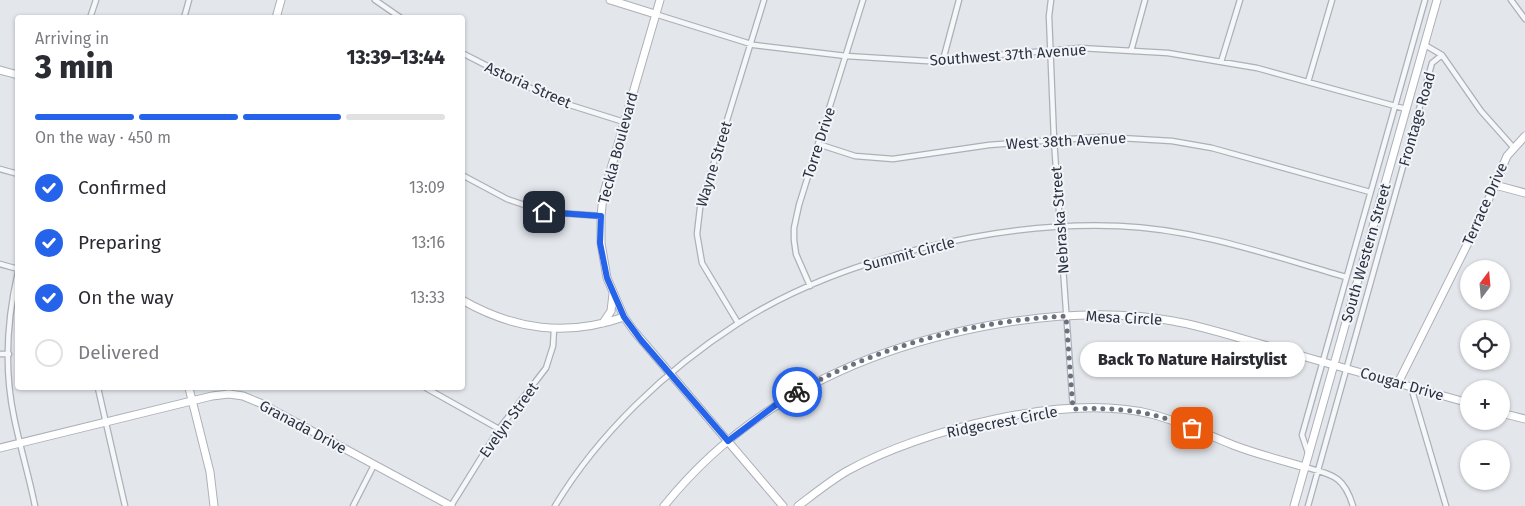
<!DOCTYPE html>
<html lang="en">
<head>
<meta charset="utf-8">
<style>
	:root { --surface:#fff; --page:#f2f2f3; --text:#2b2b33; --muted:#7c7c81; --line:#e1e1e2; --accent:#2563eb }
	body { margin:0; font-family:"Fira Sans",sans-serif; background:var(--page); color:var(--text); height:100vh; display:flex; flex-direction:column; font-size:19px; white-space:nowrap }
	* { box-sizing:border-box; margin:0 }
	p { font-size:16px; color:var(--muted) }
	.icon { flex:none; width:28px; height:28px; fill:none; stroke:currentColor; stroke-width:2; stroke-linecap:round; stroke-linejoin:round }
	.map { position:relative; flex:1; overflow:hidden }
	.side { position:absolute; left:15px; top:15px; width:450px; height:375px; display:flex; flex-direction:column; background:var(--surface); border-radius:5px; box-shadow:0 1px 4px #0004 }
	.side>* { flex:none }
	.needle { width:32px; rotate:16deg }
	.controls { position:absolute; left:1460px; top:260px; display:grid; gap:10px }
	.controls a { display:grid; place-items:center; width:50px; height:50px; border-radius:50%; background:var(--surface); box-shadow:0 1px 4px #0004; font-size:25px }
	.pin { position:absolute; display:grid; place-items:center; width:42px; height:42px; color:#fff; margin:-21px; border-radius:10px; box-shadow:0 2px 8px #0006 }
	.courier { position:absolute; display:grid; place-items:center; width:50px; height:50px; margin:-25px; border:4px solid #2563eb; border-radius:50%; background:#fff; color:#222; box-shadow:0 1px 6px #0007 }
	.bubble { position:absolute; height:35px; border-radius:18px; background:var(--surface); box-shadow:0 1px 4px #0004; font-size:16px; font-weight:800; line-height:35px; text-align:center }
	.head em { font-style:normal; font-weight:800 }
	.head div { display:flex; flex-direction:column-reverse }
	.head { display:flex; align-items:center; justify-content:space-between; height:85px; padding:0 20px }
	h1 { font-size:32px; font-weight:800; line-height:38px }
	.bar { display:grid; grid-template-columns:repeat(4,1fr); gap:8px 5px; align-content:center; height:60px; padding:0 20px }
	.bar i { height:6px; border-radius:4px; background:var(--line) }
	.bar .selected { background:var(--accent) }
	.bar p { grid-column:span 4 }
	ol { padding:0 20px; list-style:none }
	li { display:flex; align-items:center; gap:15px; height:55px }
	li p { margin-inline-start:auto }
	li .icon { padding:5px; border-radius:50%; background:var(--accent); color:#fff; stroke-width:4 }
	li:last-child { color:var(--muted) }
	li i { width:28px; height:28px; border:2px solid var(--line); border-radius:50% }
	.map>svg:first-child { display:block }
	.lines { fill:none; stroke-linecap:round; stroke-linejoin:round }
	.street-casing { stroke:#acb0b9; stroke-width:7 }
	.secondary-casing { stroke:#acb0b9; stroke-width:9 }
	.street { stroke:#f6f7f9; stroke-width:4.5 }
	.secondary { stroke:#fff; stroke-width:7 }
	.done { stroke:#6b717e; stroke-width:5; stroke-dasharray:0 9 }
	.route { stroke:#2563eb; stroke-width:6 }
	.labels { text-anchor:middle; stroke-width:4; stroke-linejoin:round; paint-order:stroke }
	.street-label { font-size:15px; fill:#2a3243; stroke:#f3f5f8 }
</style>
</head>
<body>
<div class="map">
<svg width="1525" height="506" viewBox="0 0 1525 506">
	<rect width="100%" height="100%" fill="#e3e6eb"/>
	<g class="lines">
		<g class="street-casing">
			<path id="street" d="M375,0l26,18
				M1051,0l-2,16 5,124 19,269
				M1511,0l14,19
				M655,14l99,31 92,11 81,5 153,-13 88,5 89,15 149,41
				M90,18l6,-18
				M184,18l5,-18
				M1425,45l17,10 39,56 32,36
				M1131,51l14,-51
				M462,53l92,47 70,22
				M943,60l16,-60
				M1221,62l19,-62
				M1308,82l24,-82
				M818,144l37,12 38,3 96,-14 65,-5 49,-3 69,4 40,7 158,44
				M0,169l18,5
				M462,175l45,24 38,13 56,4
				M0,264l18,5
				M18,272c-11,47 -14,97 -4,145 6,30 15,59 21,89
				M810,286l-14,-32 -2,-14v-12l5,-23 64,-205
				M738,323l-36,-60 -5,-29 3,-26 64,-208
				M0,354h9
				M1411,387l35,119
				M98,388l27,118
				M426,388l73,41
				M1308,453l-6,-18 123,-435
				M1305,467c28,8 39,9 48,39
				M353,506l21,-41
				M451,506l48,-77 47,-61 7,-22 1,-17
				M555,506c44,-73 111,-136 182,-182 102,-66 262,-103 382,-98 78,3 153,30 227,51
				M1308,506l124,-443 10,-8"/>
		</g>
		<g class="secondary-casing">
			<path id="secondary" d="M610,0l45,14
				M660,0l-57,196 -2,20v27l6,35 17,39 10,14 149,175
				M276,18l5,-18
				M0,70l18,5
				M1495,185l30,8
				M462,300c53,30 104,37 162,17
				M603,323l8,-12 2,-17
				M1398,383l84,-168 25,-59 18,-20
				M189,388l21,84 4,34
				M1501,413l24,6
				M0,448l212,-52 17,-2 14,2 17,7 191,103
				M664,506c86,-107 207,-161 339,-183 57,-9 114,-12 170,-2 34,6 68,18 102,27 64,19 129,37 194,55
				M798,506c16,-12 32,-25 49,-35 76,-42 219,-78 304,-57 28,7 55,20 82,31 23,9 48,15 72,22
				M1294,506l143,-506"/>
		</g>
		<use href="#street" class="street"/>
		<use href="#secondary" class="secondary"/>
	</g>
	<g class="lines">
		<path class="done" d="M797,392c81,-46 176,-71 269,-76l7,93c44,-2 79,2 119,19"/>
		<path class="route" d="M544,212l57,4 -1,27 7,35 17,39 17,23 87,101 49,-37 20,-12"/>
	</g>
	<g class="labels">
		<g class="street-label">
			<text transform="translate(1008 55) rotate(-4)" y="5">Southwest 37th Avenue</text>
			<text transform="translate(528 85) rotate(24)" y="5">Astoria Street</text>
			<text transform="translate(1417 119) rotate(-74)" y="5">Frontage Road</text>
			<text transform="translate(1066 141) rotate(-3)" y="5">West 38th Avenue</text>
			<text transform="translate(819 143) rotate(-72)" y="5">Torre Drive</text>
			<text transform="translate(618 148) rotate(-75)" y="5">Teckla Boulevard</text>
			<text transform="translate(714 164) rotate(-73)" y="5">Wayne Street</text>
			<text transform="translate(1485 204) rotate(-66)" y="5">Terrace Drive</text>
			<text transform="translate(1060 220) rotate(-94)" y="5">Nebraska Street</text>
			<text transform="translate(1366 253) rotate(-74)" y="5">South Western Street</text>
			<text transform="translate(909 254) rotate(-15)" y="5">Summit Circle</text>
			<text transform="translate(1124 318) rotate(3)" y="5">Mesa Circle</text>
			<text transform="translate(1402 384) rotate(16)" y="5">Cougar Drive</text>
			<text transform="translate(509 420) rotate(-54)" y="5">Evelyn Street</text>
			<text transform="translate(1002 422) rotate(-11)" y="5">Ridgecrest Circle</text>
			<text transform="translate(303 427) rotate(28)" y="5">Granada Drive</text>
		</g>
	</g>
</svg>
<div class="controls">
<a><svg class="needle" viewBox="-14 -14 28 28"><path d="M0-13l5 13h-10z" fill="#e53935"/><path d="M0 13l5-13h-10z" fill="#7c7c81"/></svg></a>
<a><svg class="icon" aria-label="locate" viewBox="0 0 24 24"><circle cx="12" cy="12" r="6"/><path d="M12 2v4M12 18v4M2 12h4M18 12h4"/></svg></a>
<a>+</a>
<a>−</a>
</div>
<div class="pin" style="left:1192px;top:428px;background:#ea580c"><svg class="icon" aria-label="bag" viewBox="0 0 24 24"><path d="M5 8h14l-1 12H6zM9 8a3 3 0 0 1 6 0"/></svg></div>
<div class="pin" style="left:544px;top:212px;background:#1f2937"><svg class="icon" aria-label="home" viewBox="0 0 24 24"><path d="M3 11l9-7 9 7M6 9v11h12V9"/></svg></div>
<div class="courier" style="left:797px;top:392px"><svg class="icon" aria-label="bike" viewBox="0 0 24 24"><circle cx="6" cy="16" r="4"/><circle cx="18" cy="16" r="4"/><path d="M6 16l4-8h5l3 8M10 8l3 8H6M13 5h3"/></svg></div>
<div class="bubble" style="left:1080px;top:342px;width:225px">Back To Nature Hairstylist</div>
<section class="side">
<div class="head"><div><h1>3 min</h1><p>Arriving in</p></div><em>13:39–13:44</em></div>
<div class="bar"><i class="selected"></i><i class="selected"></i><i class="selected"></i><i></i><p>On the way · 450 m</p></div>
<ol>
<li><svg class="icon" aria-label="check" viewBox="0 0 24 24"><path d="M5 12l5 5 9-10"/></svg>Confirmed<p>13:09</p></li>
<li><svg class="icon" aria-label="check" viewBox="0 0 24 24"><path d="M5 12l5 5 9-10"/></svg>Preparing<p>13:16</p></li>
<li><svg class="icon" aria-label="check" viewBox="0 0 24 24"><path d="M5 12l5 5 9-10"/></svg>On the way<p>13:33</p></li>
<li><i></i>Delivered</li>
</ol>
</section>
</div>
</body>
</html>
